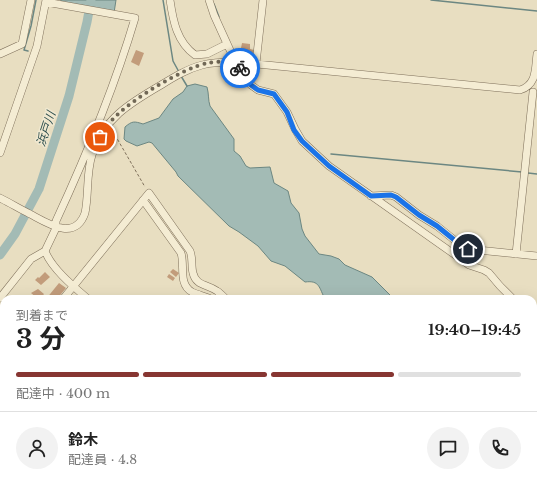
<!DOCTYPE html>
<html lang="ja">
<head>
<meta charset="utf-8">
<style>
	:root { --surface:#fff; --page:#f2f2f2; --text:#222; --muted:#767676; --line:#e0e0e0; --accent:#873632 }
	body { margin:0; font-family:"Libre Baskerville","Noto Sans JP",serif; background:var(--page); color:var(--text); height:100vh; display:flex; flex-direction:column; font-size:15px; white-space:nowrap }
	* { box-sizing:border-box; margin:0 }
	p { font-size:13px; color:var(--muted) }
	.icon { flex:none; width:22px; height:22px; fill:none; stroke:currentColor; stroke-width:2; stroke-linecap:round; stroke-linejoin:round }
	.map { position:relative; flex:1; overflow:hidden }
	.sheet { position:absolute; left:0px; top:295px; width:537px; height:196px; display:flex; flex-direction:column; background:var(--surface); border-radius:12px 12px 0 0; box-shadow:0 4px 16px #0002 }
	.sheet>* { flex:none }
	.pin { position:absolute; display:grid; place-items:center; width:34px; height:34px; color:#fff; margin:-17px; border:2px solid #fff; border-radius:50%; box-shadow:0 1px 4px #0007 }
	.courier { position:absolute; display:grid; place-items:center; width:40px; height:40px; margin:-20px; border:3px solid #1a73e8; border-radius:50%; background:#fff; color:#222; box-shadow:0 1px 5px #0007 }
	.head em { font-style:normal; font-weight:700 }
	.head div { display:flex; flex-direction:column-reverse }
	.head { display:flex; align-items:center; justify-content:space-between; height:68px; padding:0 16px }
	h1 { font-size:26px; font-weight:700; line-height:30px }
	.bar { display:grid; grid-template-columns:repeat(4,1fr); gap:6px 4px; align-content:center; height:48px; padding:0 16px }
	.bar i { height:5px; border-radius:3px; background:var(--line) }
	.bar .active { background:var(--accent) }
	.bar p { grid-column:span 4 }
	.line { display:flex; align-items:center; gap:10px; padding:0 16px; border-top:1px solid var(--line) }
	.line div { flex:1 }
	.round { display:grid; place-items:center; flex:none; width:42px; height:42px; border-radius:21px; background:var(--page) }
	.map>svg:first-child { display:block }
	.farmland { fill:#dcd7b0 }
	.water { fill:#a3bbb5; stroke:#6c8782 }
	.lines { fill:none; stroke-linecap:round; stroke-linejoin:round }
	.stream { stroke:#6c8782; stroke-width:1.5 }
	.river { stroke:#a3bbb5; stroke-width:9 }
	.building { fill:#c29c7b }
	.minor-casing { stroke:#7f705b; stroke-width:8 }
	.path { stroke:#7f705b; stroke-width:1; stroke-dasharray:3 2; stroke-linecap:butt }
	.minor { stroke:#f4ecd3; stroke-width:7 }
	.done { stroke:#716856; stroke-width:4; stroke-dasharray:0 7.2 }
	.route { stroke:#1a73e8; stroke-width:5 }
	.labels { text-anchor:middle; stroke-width:3; stroke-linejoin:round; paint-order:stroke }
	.water-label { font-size:12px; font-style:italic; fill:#2e4f4e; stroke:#f0e8d0 }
</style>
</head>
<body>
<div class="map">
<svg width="537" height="491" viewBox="0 0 537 491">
	<rect width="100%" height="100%" fill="#e8dec1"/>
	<path class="farmland" d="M190,487h56l5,4h-59z
		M279,487h55l5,4h-60l-2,-1z
		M336,487h33l-4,4h-24z
		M391,487h53l-3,4h-45z"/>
	<path class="water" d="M61,0h55l-2,13 -54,-9z
		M195,84l12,3c2,7 1,13 3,19l24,33v12l6,5 6,10 4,2 20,-1 4,16 14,8 3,12 8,10 3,16 3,7 14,18 12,2 8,3 6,6 27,12 22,22h-69c-6,-11 -5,-19 -20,-17l-20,-16 -14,-5 -13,-15 -19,-14 -10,-6 -51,-50 -2,-4 -24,-29 -3,-1 -12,4 -11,-5 -2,-2 1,-12c7,-6 9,-6 18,-3l16,-6 14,-19 10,-7 4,-6z
		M533,404l4,3v36l-4,-4z"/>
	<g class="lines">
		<path class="stream" d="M163,0l10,61 6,11
			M431,0l106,11
			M214,4l5,13
			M28,51l-4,-1 7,-24 5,-26
			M181,76l6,10
			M331,154l191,18
			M528,173l9,1"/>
		<path class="river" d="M0,255l15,-21 24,-45 30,-93 18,-74 4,-22"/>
	</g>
	<path class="building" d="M242,43l8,1v5l4,1 -1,7 -12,-1 1,-2 -4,-1v-5h3z
		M136,50l8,3 -5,13 -8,-4z
		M173,269l6,4 -3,4 -6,-5z
		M45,272l5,5 -9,8 -6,-5 3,-3 1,1z
		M169,274l6,4 -2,3 -6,-4z
		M59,283l7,5 -9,11h-11z
		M38,289l6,5 -3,4 -3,-2 -1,2 -6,-5z
		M0,349l4,5v4l-4,4z"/>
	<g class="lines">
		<g class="minor-casing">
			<path id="minor" d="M170,0c3,21 7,42 25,55l12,-1 20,-10
				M209,0l5,15 15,33 7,14 15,23 7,5 16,4 13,18 8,17 7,12 27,25 132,93 8,6 15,5 5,3 11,13 13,13
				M46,2l89,16c-21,71 -48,136 -79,203v7l-11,23c7,18 29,36 43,48
				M0,54l22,-10 9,-44
				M256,63l7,-63
				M0,153l37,-107 9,-46
				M371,196l20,-1 5,2 23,18 18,11 26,21 5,2 69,7
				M0,198c10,5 20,11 30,16 17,9 45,28 55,-1 4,-19 1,-39 7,-58 11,-36 38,-52 69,-70 13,-8 26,-16 41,-20 11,-3 23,-3 34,-3l284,28c17,-5 15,-21 17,-36
				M143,200l38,53c4,13 -3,31 11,39 6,3 13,4 19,7
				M516,254l17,-162
				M0,298l31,-39 14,-8
				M63,299l86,-106 41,58c3,7 1,15 3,22 3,13 14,11 24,18 3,2 6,5 9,8
				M533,318l4,4
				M0,368l4,-3
				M0,400h4
				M187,487l3,4
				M479,487l4,4
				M495,487l4,4
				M97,491v-4
				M267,491l3,-4
				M369,491l3,-4"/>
		</g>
		<path class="path" d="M107,137l6,-4 2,2 30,52
			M444,491l3,-4"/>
		<use href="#minor" class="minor"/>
	</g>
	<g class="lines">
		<path class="done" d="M100,137c5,-8 10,-16 17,-22 19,-18 66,-47 91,-52 9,-2 19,-1 28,-1l4,6"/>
		<path class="route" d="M240,68l11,17 7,5 16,4 13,18 7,18 8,11 27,25 42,30 20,-1 5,2 23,18 18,11 26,21 5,2"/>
	</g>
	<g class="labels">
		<g class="water-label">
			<text transform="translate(46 129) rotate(-72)" y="4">浜戸川</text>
		</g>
	</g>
</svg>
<div class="pin" style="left:100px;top:137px;background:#ea580c"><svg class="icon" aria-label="bag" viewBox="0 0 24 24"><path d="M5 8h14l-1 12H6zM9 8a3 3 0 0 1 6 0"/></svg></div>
<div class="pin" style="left:468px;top:249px;background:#1f2937"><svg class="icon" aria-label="home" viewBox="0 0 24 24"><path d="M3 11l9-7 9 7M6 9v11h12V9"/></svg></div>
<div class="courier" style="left:240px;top:68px"><svg class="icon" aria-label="bike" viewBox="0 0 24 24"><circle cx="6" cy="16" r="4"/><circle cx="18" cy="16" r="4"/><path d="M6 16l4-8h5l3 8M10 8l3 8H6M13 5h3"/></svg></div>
<section class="sheet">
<div class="head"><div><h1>3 分</h1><p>到着まで</p></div><em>19:40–19:45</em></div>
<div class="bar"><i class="active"></i><i class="active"></i><i class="active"></i><i></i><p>配達中 · 400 m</p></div>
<div class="line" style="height:72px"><a class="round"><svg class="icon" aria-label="person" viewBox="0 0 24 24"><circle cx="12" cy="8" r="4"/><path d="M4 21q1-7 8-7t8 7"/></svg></a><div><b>鈴木</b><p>配達員 · 4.8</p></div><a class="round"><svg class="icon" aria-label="chat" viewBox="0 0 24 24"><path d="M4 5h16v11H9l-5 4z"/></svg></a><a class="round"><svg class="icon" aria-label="phone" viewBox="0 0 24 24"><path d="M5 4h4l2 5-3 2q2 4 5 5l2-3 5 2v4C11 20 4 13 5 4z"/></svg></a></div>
</section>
</div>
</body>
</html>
